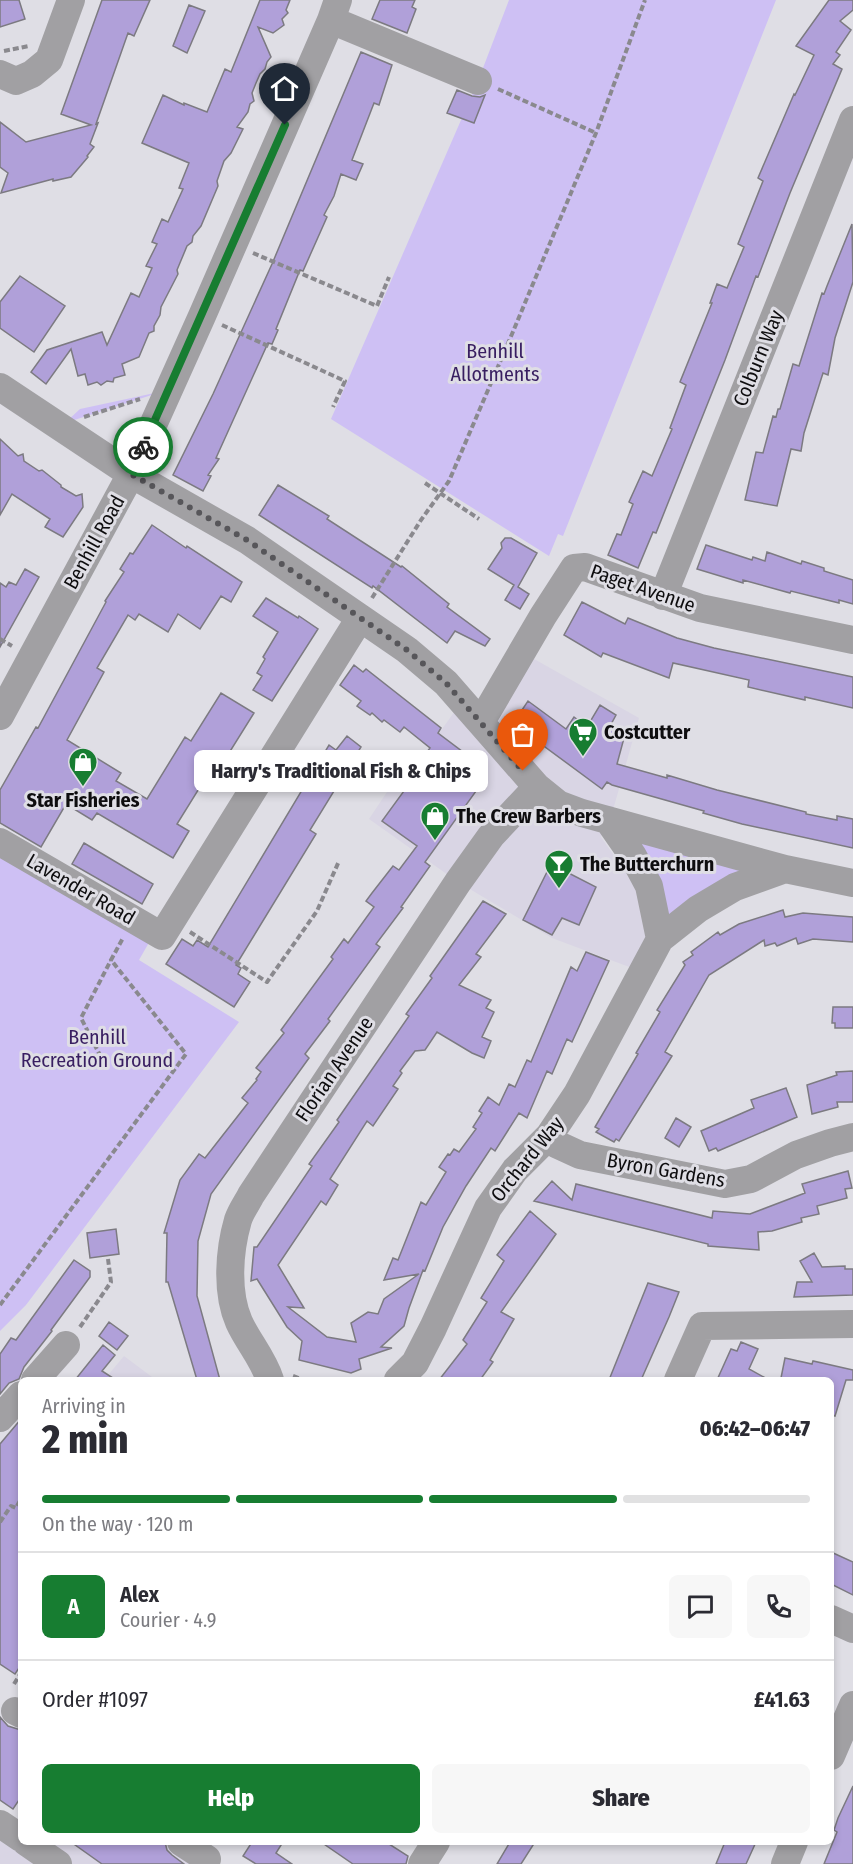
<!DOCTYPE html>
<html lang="en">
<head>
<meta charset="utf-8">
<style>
	:root { --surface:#fff; --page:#f7f7f7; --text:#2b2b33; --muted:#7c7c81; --line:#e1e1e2; --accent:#177d31 }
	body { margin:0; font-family:"Fira Sans Condensed",sans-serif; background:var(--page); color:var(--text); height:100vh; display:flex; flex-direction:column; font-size:22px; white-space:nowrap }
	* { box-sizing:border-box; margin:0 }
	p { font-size:20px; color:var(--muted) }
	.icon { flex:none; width:33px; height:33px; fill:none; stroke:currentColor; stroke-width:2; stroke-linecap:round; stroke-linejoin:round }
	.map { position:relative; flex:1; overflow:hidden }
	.details { position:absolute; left:18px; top:1377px; width:816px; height:468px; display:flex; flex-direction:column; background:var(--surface); border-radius:9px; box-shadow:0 3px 9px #0003 }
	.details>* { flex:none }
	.pin { position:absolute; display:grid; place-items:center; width:51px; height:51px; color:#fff; margin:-62px -26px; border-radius:50% 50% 50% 0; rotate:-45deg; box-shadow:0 0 6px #0007 }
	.pin .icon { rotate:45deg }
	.courier { position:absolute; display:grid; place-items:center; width:60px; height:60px; margin:-30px; border:4px solid #177d31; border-radius:50%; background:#fff; color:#222; box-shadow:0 2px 8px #0007 }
	.bubble { position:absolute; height:42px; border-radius:9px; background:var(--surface); box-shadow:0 3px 9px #0003; font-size:20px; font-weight:800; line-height:42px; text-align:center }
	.headline em { font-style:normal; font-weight:800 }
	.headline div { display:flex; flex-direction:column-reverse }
	.headline { display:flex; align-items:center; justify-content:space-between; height:102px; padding:0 24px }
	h1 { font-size:39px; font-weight:800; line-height:45px }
	.bar { display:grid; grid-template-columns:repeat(4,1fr); gap:9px 6px; align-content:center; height:72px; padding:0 24px }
	.bar i { height:8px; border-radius:4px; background:var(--line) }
	.bar .on { background:var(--accent) }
	.bar p { grid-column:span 4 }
	.line { display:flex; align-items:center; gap:15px; padding:0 24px; border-top:2px solid var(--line) }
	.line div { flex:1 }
	.round { display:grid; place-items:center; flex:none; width:63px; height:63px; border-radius:9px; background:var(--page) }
	.button { display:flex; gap:12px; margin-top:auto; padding:12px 24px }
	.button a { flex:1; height:69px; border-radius:9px; background:var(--accent); color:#fff; font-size:24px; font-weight:800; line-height:69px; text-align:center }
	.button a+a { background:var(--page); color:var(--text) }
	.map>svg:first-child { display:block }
	.built { fill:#d9d5e4 }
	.green { fill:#cec0f4 }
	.building { fill:#b0a0d9; stroke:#7c7a81; stroke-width:1.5 }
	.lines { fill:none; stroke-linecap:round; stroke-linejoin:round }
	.path { stroke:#8a898e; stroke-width:4; stroke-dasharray:6 3; stroke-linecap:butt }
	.minor { stroke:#a1a0a3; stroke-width:28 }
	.done { stroke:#57565a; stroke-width:6; stroke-dasharray:0 10.8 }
	.route { stroke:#177d31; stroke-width:8 }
	.labels { text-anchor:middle; stroke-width:6; stroke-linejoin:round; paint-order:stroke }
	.park-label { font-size:20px; fill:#381e61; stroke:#dfdee5 }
	.street-label { font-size:20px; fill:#0e0d0f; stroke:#dfdee5 }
	.poi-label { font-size:20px; font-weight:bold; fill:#0e0d0f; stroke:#dfdee5; text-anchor:start }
</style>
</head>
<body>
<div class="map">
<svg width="853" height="1864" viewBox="0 0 853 1864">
	<rect width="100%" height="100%" fill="#dfdee5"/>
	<path class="built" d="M527,655l112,63 -28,99 -10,20 37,53 12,47 -18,31 -80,-30 -94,-56 -89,-63 28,-42 7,5 56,-78 21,24z
		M124,1356l32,24h-52z
		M0,1828l45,36h-45z
		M35,1842h154l14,22h-136z"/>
	<path class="green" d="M509,0h267l-213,536 -5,-2 -9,22 -218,-137 147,-338z
		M164,391l-99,32 15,-14z
		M617,826l157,44 -111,63z
		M0,842l155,90 -16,28 100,62 -213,283 -26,26z"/>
	<path class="building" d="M0,0h19l6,19 -25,8z
		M102,0h48l-16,36 -6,-3 -32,91 2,-1 -8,21 4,3 -7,9 1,1 -17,20 -18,4v-2l-52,14 7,-20 -8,-6v-45l26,20 65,-17 -30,-11z
		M260,0h30l-4,10 2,3 -6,6 2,6 -11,8 -15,-6 13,30 -4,5 -2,7 -5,5 -4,9 -4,10 2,8 -4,3 -2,8 -11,15 6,2 -12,24 -7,8 -7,20 1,5 -17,40 -8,10 -1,6 -5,4 -10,24 1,4 -17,33 -1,8 -6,11v5l-5,2 -10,24 -17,7 3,11 -11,3 -1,4 -6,-1 -6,4 -4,-3 -9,3 -3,-11 -7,2 -7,-27 -25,35 -15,-12 16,-22 55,-18 5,13 24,-52 8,4 13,-29 -6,-2 11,-22 -5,-2 10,-23 6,3 15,-33 -4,-1 10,-25 -47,-20 21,-48 21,10v-2l23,9 18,-43 6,3z
		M380,0h35l-3,7 4,2 -9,24 -35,-14z
		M829,0h24v10l-13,11 11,9 -15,22 4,3 -7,9 9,5 -52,124 -32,84 -2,-1 -31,84 -69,173 -3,-1 -15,36 -30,-13 9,-21 4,1 12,-31 -4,-2 14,-31 9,5 20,-47 -2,-1 16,-43 -6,-3 32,-79h-2l7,-19 10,4 17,-41 -6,-3 25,-63 -5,-3 36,-84 1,1 19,-40 -18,-9z
		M189,5l16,6 -18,42 -14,-7z
		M361,52l31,13 -13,40 -5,-2 -22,57 11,4 -7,16 -15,-6 -7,22 -10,19 3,2 -24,54 -3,-1 -24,59 2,1 -6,14 -4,-1 -52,115 3,1 -11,16 3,1 -8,15 -30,-16 40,-81 59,-130z
		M457,90l15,6 8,1 5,-2 -11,28 -27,-10z
		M852,224l1,58 -18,56 -7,37 -5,-2 -19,60 -3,18 -10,-2 -14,57 -32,-6 11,-48 7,1 10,-37 3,1 2,-8h2l13,-45 6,2 23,-73 2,1 3,-8z
		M20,276l45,30 -31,46 -34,-24v-26z
		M0,439l18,17 5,-2 1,7 15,10 3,-1 19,15v2l15,9 6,-2 1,13 -20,30 -18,-10 5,-8 -38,-25 -12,21z
		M278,485l51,31 -2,3 74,48 1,-1 47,38 -2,3 43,32 -5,7 -30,-15 -8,12 -74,-57 -1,2 -113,-73z
		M152,525l34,23 1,-2 55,36 -11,20 -10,-6 -21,33 -22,-15 -10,18 -29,-18 -4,6 -7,-5 -31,53 7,4 -37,68 54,33 -5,8 31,18 38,-62 6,4 30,-48 33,20 -30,48 -6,-3 -41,66 12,7 -16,27 -76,-45 -5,7 -26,-16 -25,43 -41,-24v-33l36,-63 2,1 68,-126 -1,-1 19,-29 -4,-3 10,-16 3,1z
		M505,538h6l26,15 -19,34 11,7 -9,15 -15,-9 9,-15 -26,-16 14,-21 -1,-5z
		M706,545l46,15 1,-3 12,4 2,-9 34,12 1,-3 22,7v3l29,9v24l-14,-4v3l-48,-12 -1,2 -47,-13v3l-46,-14z
		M25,569l14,8 -39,70v-64l6,4 3,-5 7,3z
		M266,598l32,20 1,-2 19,13 -46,72 -19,-11 9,-14 -5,-3 8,-14 -2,-2 15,-25 -25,-16z
		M582,602l43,22 3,-6 49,20 37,10 139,29v31l-48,-11v3l-57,-13 1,-7 -76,-17 -4,15 -66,-25 -2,4 -37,-22z
		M354,665l9,7 3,-3 75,59 -3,5 25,19 -5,9 26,19 -59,82 5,4 -29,41 2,1 -27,36 4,3 -52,72 2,2 -25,33 4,4 -98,136 -13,47 -1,55 23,84h-23l-29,-98h-2l1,-49h-3l16,-53 19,-26 6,4 43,-55 -6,-5 15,-18 -1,-1 5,-7 -5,-4 28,-35 -3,-3 52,-71 -2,-2 13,-18 4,4 26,-36 -8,-6 6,-8 21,-27 6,4 18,-24 -35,-25 22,-30 -3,-2 29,-41 -26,-21 -4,5 -16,-12 -2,2 -10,-9 -2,2 -13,-9 4,-5 -21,-16z
		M528,701l38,28 8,-12 13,10 13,-22 16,10 -7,13 15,10 -7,26 50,14v-3l50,15 89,22v2l31,6v-4l16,3v29l-111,-24 -39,-11 1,-2 -92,-26 -5,-3 -5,7 -84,-62 -2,-8z
		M347,736l14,11 -51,83 6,4 -80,131 5,3 -3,6 12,8 -16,25 -68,-43 16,-25 11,7 4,-6 11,7 121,-202 7,5z
		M84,843l69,41 -11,20 -70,-40z
		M551,864l45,23 -17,38 -17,-7 -10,17 -29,-15z
		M483,901l23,13 -30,40 5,3 -22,28 32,15 -5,8 8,4 -12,25 9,4 -7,17 -12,-5 -35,-21 -12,18 -10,1 -15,20 2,2 -9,13 5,3 -25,37 -6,-5 -37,58 8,6 -12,20 -5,-4 -43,64 26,43 -16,-1 39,30 29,5 -5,-19 17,-11 10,2 6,-15 35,-25 -35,6 9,-22 5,2 23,-58 5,3 20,-33 -7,-5 9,-13 2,1 4,-6 5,3 17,-23 -3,-2 9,-14 -3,-2 9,-14 11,8 10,-21 6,3 12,-27 4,2 40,-95 6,4 9,-19 23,9 -37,81 -5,-3 -15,35 -5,-3 -20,47 -8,-5 -24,38 -4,-3 -25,38 -23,41 -18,44 -2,-1 -14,38 -5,18 -23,21 11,1 -33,11 2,10 -10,4 -52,-13 3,-19 -15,-14 -30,-48 -6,2 3,-34h3l55,-81 -3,-2 30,-42 -2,-2 72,-104 -3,-2 26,-36 -2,-2z
		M783,910l2,7 18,-4 50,4v25l-40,-3 -15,5 -2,-6 -19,8 -2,-3 -10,3 -1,-6 -55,35 -44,77 7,4 -53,85 -3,-2 -2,3 -18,-10 3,-3 -4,-2 43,-73 -2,-1 24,-41 -3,-2 28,-45 -2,-3 10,-7 -2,-3 27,-20 2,3 19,-11z
		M833,1007h20v21h-18v-5h-3z
		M853,1071v31h-16l1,5 -26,7 -5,-29 30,-10 -1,-3z
		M786,1088l11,29 -79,34 -2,-3 -7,3 -8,-20 53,-23 -3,-8z
		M676,1118l15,9 -12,20 -14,-9z
		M848,1171l4,17 -7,1 2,9 -30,8 2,8 -18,4 1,4 -30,9 -14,1 1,18 -51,-4v-2l-174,-43 18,-20 20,19 4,-16 136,34 1,-7 37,3 55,-21 -3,-9z
		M530,1211l26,23 -55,78 13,7 -24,41 3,2 -13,18h-41l28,-36 -4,-4 24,-38 -6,-4 23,-37 -7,-6z
		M116,1229l3,25 -29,4 -3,-25z
		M814,1253l8,14 23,-1v3h8v26l-59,2 3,-15h15l-12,-21z
		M74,1260l16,11v6l-39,53 1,1 -28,36 -5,12 -10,4 -9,11v-40l11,-16 5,2z
		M648,1283l31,9 -10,25 -28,63h-32z
		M109,1322l19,14 -11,14 -18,-14z
		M741,1342l17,7 -9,20 20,11h-52l14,-31 6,2z
		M103,1345l12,10 -13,16 14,9h-41z
		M785,1358l27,6 1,-3 40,9v10h-7l-11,36 -4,-1v-35h-38l-12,-2z
		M21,1419v246l-6,9 -15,-10v-220z
		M831,1552l22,10v33l-22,-11z
		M0,1717l8,9 13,4v67l-8,12 -13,-9z
		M853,1786v78h-29l13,-32 -3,-2 4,-12z
		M71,1842h94l2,8 5,5 12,9h-82z
		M252,1842h31l-7,11 16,11h-36l-13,-8z
		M321,1842h65l22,14 -2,8h-53z
		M510,1842h25l-14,22h-24z
		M725,1842h31l-10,22h-30z"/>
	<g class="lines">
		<path class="path" d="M4,51l25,-5
			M498,89l98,44
			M253,253l124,53 12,-29
			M222,325l123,56 -12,26
			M84,417l56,-18
			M425,483l54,36
			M372,598l49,-78 28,-39 63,-147 84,-201 49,-133
			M0,639l12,7
			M190,932l77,50 50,-71 22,-50
			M105,1065l-24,-47 30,-58
			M0,1305l186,-251 -75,-94 12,-22
			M80,1327l31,-45 -3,-23
			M293,1376l11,4
			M0,1522l11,-16 5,2 5,-9
			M14,1684l7,-11
			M628,1842h2"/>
		<path class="minor" d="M331,20l147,61
			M0,74l16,7 16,-7 17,-14 22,-60
			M0,387l131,87 116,66 160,110 39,33 91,104 21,17 24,9 203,56 68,14
			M663,596l190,-476
			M0,716l131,-242 71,-158 129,-296 7,-20
			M481,722l62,-106 31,-48 11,-1 115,41 153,32
			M608,820l25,36 16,30 11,53
			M0,842l162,94 198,-318
			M549,1136l7,8 24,11 145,29 26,-5 45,-24 34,-12 23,-6
			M35,1380l31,-35
			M270,1380c-7,-22 -22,-38 -31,-58 -13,-30 -10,-71 -1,-102 3,-9 9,-17 13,-25l207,-313 33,-46 46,-49
			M398,1380l17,-17 18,-35 55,-120 27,-38 34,-34 28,-42 83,-155 38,-30 37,-22 50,-18
			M678,1380l24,-54 151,-2
			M0,1418l21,-23
			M831,1619l22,10
			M15,1711l6,3
			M831,1756l22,-51
			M0,1824l21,14
			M26,1842l32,22
			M181,1842l26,17
			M422,1864l14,-22
			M785,1864l9,-22"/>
	</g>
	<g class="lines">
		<path class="done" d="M143,447l-12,27 116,66 160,110 39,33 77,88"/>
		<path class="route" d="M143,447l142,-322"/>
	</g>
	<defs>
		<g id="supermarket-pin" transform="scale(1.5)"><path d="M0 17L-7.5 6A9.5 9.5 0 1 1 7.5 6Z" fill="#177d31" stroke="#dfdee5"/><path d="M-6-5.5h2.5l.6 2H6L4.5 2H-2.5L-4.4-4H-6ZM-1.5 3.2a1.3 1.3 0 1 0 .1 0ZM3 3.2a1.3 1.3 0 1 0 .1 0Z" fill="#fff"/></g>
		<g id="shop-pin" transform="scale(1.5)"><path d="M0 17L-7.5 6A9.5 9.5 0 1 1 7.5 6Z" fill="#177d31" stroke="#dfdee5"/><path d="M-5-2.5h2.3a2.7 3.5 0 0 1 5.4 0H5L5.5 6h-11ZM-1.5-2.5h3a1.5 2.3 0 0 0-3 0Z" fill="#fff"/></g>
		<g id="bar-pin" transform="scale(1.5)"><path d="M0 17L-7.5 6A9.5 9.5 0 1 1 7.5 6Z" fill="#177d31" stroke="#dfdee5"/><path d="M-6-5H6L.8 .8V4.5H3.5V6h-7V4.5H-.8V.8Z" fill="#fff"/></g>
	</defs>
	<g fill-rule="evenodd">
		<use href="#supermarket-pin" x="583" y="732"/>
		<use href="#shop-pin" x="83" y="762"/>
		<use href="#shop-pin" x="435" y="816"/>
		<use href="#bar-pin" x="559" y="864"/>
	</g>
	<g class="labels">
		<g class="park-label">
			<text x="495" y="358">Benhill<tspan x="495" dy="23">Allotments</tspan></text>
			<text x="97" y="1044">Benhill<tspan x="97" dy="23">Recreation Ground</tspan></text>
		</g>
		<g class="street-label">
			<text transform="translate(758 358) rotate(-68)" y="7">Colburn Way</text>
			<text transform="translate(94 542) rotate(-61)" y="7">Benhill Road</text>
			<text transform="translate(643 588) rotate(19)" y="7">Paget Avenue</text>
			<text transform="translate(81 889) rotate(30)" y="7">Lavender Road</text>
			<text transform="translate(334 1069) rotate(-56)" y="7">Florian Avenue</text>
			<text transform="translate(527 1159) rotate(-51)" y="7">Orchard Way</text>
			<text transform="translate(666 1170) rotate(10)" y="7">Byron Gardens</text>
		</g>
		<g class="poi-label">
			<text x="604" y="739">Costcutter</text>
			<text x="83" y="807" text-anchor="middle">Star Fisheries</text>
			<text x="456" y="823">The Crew Barbers</text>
			<text x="580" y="871">The Butterchurn</text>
		</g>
	</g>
</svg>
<div class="pin" style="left:523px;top:771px;background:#ea580c"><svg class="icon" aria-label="bag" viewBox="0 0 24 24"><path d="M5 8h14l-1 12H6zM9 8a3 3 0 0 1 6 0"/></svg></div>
<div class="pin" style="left:285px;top:125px;background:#1f2937"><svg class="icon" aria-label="home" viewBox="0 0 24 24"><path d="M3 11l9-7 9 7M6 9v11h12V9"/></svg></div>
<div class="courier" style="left:143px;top:447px"><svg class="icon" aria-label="bike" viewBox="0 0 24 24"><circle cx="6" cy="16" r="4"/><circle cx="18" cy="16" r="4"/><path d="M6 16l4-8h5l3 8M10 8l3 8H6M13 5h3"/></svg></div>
<div class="bubble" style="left:194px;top:750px;width:294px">Harry's Traditional Fish &amp; Chips</div>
<section class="details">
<div class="headline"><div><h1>2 min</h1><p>Arriving in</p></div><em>06:42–06:47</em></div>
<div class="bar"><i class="on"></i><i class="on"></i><i class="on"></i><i></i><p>On the way · 120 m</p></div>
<div class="line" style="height:108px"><b class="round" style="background:var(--accent);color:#fff">A</b><div><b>Alex</b><p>Courier · 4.9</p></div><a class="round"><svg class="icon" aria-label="chat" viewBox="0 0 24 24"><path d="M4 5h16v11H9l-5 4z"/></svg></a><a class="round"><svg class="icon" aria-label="phone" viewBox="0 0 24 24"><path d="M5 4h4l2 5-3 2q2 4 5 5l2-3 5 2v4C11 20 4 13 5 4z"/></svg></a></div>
<div class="line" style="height:78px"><div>Order #1097</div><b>£41.63</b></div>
<div class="button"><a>Help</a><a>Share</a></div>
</section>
</div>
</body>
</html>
